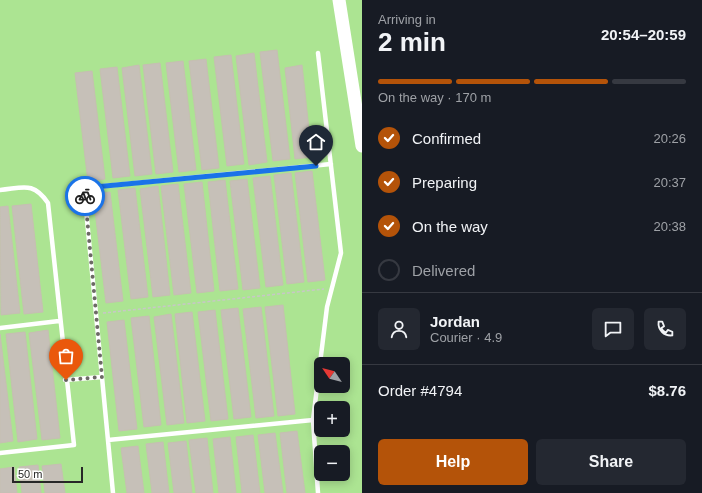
<!DOCTYPE html>
<html lang="en">
<head>
<meta charset="utf-8">
<style>
	:root { --surface:#171b24; --page:#242831; --text:#f1f3f6; --muted:#9ea1a6; --line:#363941; --accent:#b45309 }
	body { margin:0; font-family:Arial,sans-serif; background:var(--page); color:var(--text); height:100vh; display:flex; flex-direction:column; font-size:15px; white-space:nowrap }
	* { box-sizing:border-box; margin:0 }
	p { font-size:13px; color:var(--muted) }
	.icon { flex:none; width:22px; height:22px; fill:none; stroke:currentColor; stroke-width:2; stroke-linecap:round; stroke-linejoin:round }
	.map { position:relative; flex:1; overflow:hidden }
	.sheet { display:flex; flex-direction:column; background:var(--surface); width:340px }
	.sheet>* { flex:none }
	.needle { width:26px; rotate:305deg }
	.controls { position:absolute; left:314px; top:357px; display:grid; gap:8px }
	.controls a { display:grid; place-items:center; width:36px; height:36px; border-radius:6px; background:var(--surface); box-shadow:0 2px 10px #0003; font-size:20px }
	.scale { position:absolute; left:12px; bottom:10px; width:71px; box-sizing:border-box; padding-left:4px; border:2px solid #272727; border-top:0; font-size:11px; line-height:14px; white-space:nowrap; color:#272727; -webkit-text-stroke:3px #fff; paint-order:stroke }
	.pin { position:absolute; display:grid; place-items:center; width:34px; height:34px; color:#fff; margin:-41px -17px; border-radius:50% 50% 50% 0; rotate:-45deg; box-shadow:0 0 4px #0007 }
	.pin .icon { rotate:45deg }
	.courier { position:absolute; display:grid; place-items:center; width:40px; height:40px; margin:-20px; border:3px solid #1a73e8; border-radius:50%; background:#fff; color:#222; box-shadow:0 1px 5px #0007 }
	.head em { font-style:normal; font-weight:600 }
	.head div { display:flex; flex-direction:column-reverse }
	.head { display:flex; align-items:center; justify-content:space-between; height:68px; padding:0 16px }
	h1 { font-size:26px; font-weight:600; line-height:30px }
	.bar { display:grid; grid-template-columns:repeat(4,1fr); gap:6px 4px; align-content:center; height:48px; padding:0 16px }
	.bar i { height:5px; border-radius:3px; background:var(--line) }
	.bar .selected { background:var(--accent) }
	.bar p { grid-column:span 4 }
	.line { display:flex; align-items:center; gap:10px; padding:0 16px; border-top:1px solid var(--line) }
	.line div { flex:1 }
	.round { display:grid; place-items:center; flex:none; width:42px; height:42px; border-radius:6px; background:var(--page) }
	ol { padding:0 16px; list-style:none }
	li { display:flex; align-items:center; gap:12px; height:44px }
	li p { margin-inline-start:auto }
	li .icon { padding:4px; border-radius:50%; background:var(--accent); color:#fff; stroke-width:4 }
	li:last-child { color:var(--muted) }
	li i { width:22px; height:22px; border:2px solid var(--line); border-radius:50% }
	.primary-button { display:flex; gap:8px; margin-top:auto; padding:8px 16px }
	.primary-button a { flex:1; height:46px; border-radius:6px; background:var(--accent); color:#fff; font-size:16px; font-weight:600; line-height:46px; text-align:center }
	.primary-button a+a { background:var(--page); color:var(--text) }
	main { display:flex; flex:1; min-height:0 }
	.map>svg:first-child { display:block }
	.green { fill:#ace492; fill-rule:evenodd }
	.building { fill:#c6c0b8; stroke:#c6bfb2 }
	.lines { fill:none; stroke-linecap:round; stroke-linejoin:round }
	.path { stroke:#c7c7c7; stroke-width:1.5; stroke-dasharray:3 2; stroke-linecap:butt }
	.lane { stroke:#fff; stroke-width:4.5 }
	.secondary { stroke:#fff; stroke-width:13 }
	.done { stroke:#6c6965; stroke-width:4; stroke-dasharray:0 7.2 }
	.route { stroke:#1a73e8; stroke-width:5 }
</style>
</head>
<body>
<main>
<div class="map">
<svg width="362" height="493" viewBox="0 0 362 493">
	<rect width="100%" height="100%" fill="#ebe3d8"/>
	<path class="green" d="M0,0h362v493h-362zM321,364h22v22h-22zM321,408h22v22h-22zM321,452h22v22h-22z"/>
	<path class="building" d="M277,50l13,109 -17,2 -13,-109z
		M254,53l13,109 -18,3 -13,-109z
		M231,55l13,109 -17,2 -13,-109z
		M206,59l13,109 -17,2 -13,-109z
		M183,61l13,109 -17,2 -13,-109z
		M160,63l13,109 -17,2 -13,-109z
		M139,65l13,109 -17,2 -13,-108z
		M302,65l10,92 -17,2 -10,-91z
		M117,67l13,109 -17,2 -13,-109z
		M92,71l13,108 -17,3 -13,-109z
		M312,171l13,109 -17,2 -13,-109z
		M291,173l13,109 -17,2 -13,-109z
		M270,176l13,109 -17,2 -13,-109z
		M247,179l13,109 -17,2 -13,-109z
		M225,180l13,109 -18,2 -12,-109z
		M202,182l12,109 -17,2 -13,-109z
		M178,184l13,109 -17,2 -13,-109z
		M158,186l12,109 -17,2 -13,-108z
		M135,188l13,109 -17,2 -13,-109z
		M110,192l13,109 -17,2 -13,-109z
		M31,204l12,108 -19,2 -12,-108z
		M8,206l12,107 -19,2 -1,-108z
		M283,305l12,109 -17,2 -13,-109z
		M261,307l13,109 -18,2 -13,-109z
		M238,308l13,109 -17,2 -13,-109z
		M215,310l13,109 -17,2 -13,-109z
		M192,312l13,109 -18,2 -12,-109z
		M171,314l13,109 -17,2 -13,-108z
		M149,316l12,109 -17,2 -13,-109z
		M124,320l13,109 -18,2 -12,-109z
		M48,330l12,108 -18,2 -13,-107z
		M25,332l12,107 -19,3 -12,-108z
		M0,334l13,107 -13,2z
		M297,431l8,62h-18l-7,-60z
		M275,433l8,60h-18l-7,-58z
		M253,435l7,58h-18l-6,-56z
		M230,437l6,56h-17l-6,-54z
		M207,438l6,55h-17l-7,-53z
		M186,441l6,52h-18l-6,-50z
		M163,442l6,51h-17l-6,-49z
		M138,446l6,47h-17l-6,-45z
		M61,464l4,29h-20l-3,-27z
		M38,465l3,28h-19l-3,-26z
		M14,467l3,26h-17v-24z"/>
	<g class="lines">
		<path class="path" d="M103,313l221,-24"/>
		<path class="lane" d="M318,53l23,200 -14,54 -14,113 5,73
			M0,190c23,-2 33,-9 48,13l26,242 -74,8
			M0,328l59,-7
			M65,380l37,-3
			M108,440l205,-20
			M113,493l-29,-305 247,-24"/>
		<path class="secondary" d="M339,0l23,146"/>
	</g>
	<g class="lines">
		<path class="done" d="M66,380l36,-3 -17,-181"/>
		<path class="route" d="M85,196l-1,-8 232,-22"/>
	</g>
</svg>
<div class="controls">
<a><svg class="needle" viewBox="-14 -14 28 28"><path d="M0-13l5 13h-10z" fill="#e53935"/><path d="M0 13l5-13h-10z" fill="#9ea1a6"/></svg></a>
<a>+</a>
<a>−</a>
</div>
<div class="scale">50 m</div>
<div class="pin" style="left:66px;top:380px;background:#ea580c"><svg class="icon" aria-label="bag" viewBox="0 0 24 24"><path d="M5 8h14l-1 12H6zM9 8a3 3 0 0 1 6 0"/></svg></div>
<div class="pin" style="left:316px;top:166px;background:#1f2937"><svg class="icon" aria-label="home" viewBox="0 0 24 24"><path d="M3 11l9-7 9 7M6 9v11h12V9"/></svg></div>
<div class="courier" style="left:85px;top:196px"><svg class="icon" aria-label="bike" viewBox="0 0 24 24"><circle cx="6" cy="16" r="4"/><circle cx="18" cy="16" r="4"/><path d="M6 16l4-8h5l3 8M10 8l3 8H6M13 5h3"/></svg></div>
</div>
<section class="sheet">
<div class="head"><div><h1>2 min</h1><p>Arriving in</p></div><em>20:54–20:59</em></div>
<div class="bar"><i class="selected"></i><i class="selected"></i><i class="selected"></i><i></i><p>On the way · 170 m</p></div>
<ol>
<li><svg class="icon" aria-label="check" viewBox="0 0 24 24"><path d="M5 12l5 5 9-10"/></svg>Confirmed<p>20:26</p></li>
<li><svg class="icon" aria-label="check" viewBox="0 0 24 24"><path d="M5 12l5 5 9-10"/></svg>Preparing<p>20:37</p></li>
<li><svg class="icon" aria-label="check" viewBox="0 0 24 24"><path d="M5 12l5 5 9-10"/></svg>On the way<p>20:38</p></li>
<li><i></i>Delivered</li>
</ol>
<div class="line" style="height:72px"><a class="round"><svg class="icon" aria-label="person" viewBox="0 0 24 24"><circle cx="12" cy="8" r="4"/><path d="M4 21q1-7 8-7t8 7"/></svg></a><div><b>Jordan</b><p>Courier · 4.9</p></div><a class="round"><svg class="icon" aria-label="chat" viewBox="0 0 24 24"><path d="M4 5h16v11H9l-5 4z"/></svg></a><a class="round"><svg class="icon" aria-label="phone" viewBox="0 0 24 24"><path d="M5 4h4l2 5-3 2q2 4 5 5l2-3 5 2v4C11 20 4 13 5 4z"/></svg></a></div>
<div class="line" style="height:52px"><div>Order #4794</div><b>$8.76</b></div>
<div class="primary-button"><a>Help</a><a>Share</a></div>
</section>
</main>
</body>
</html>
